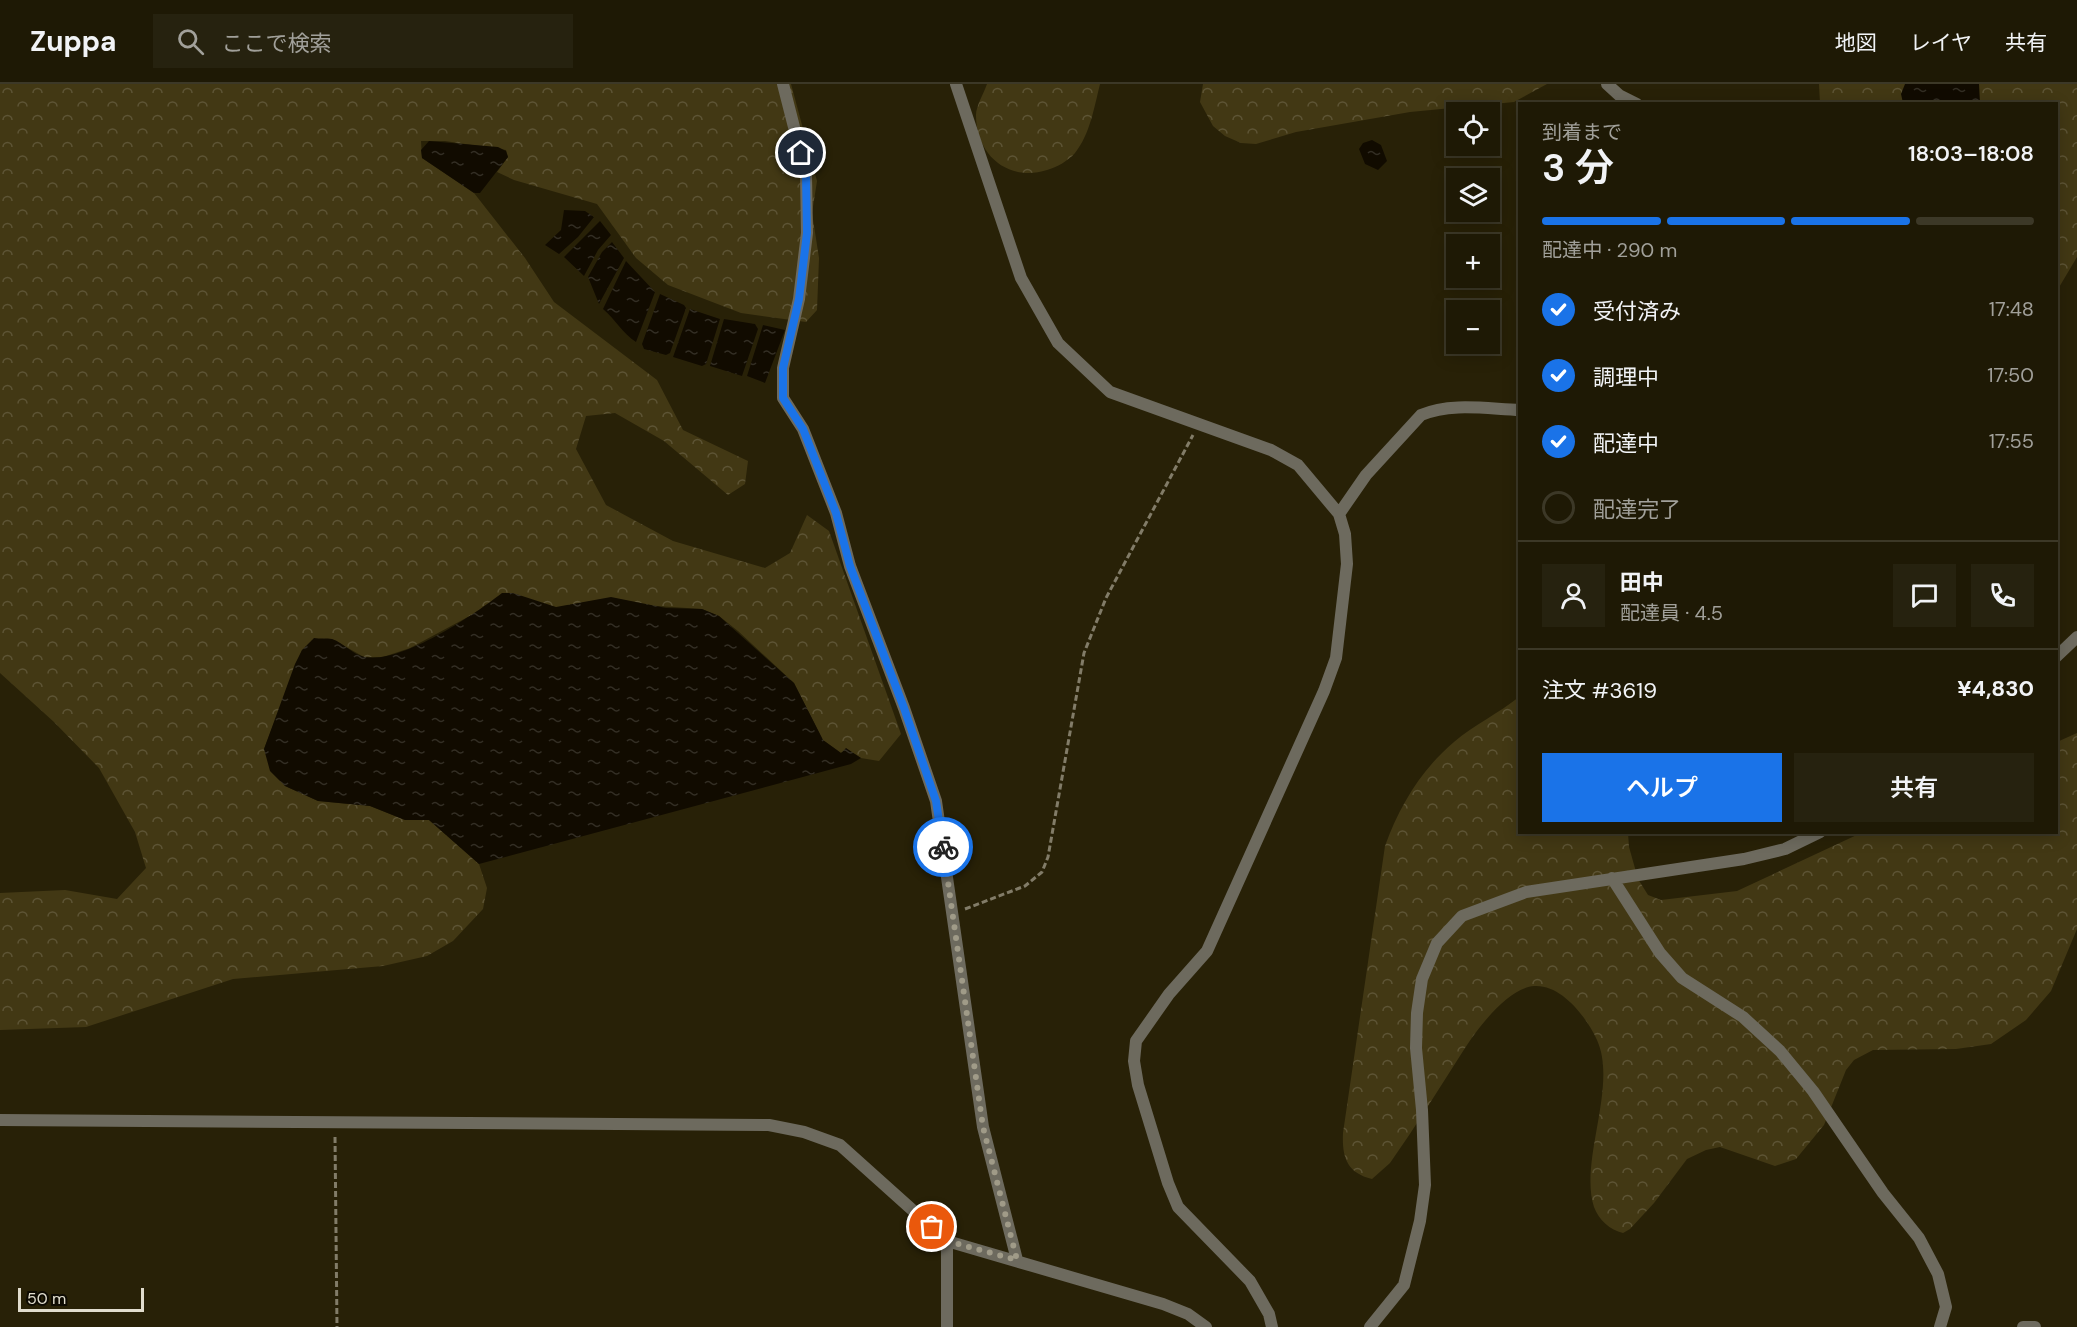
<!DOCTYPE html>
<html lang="ja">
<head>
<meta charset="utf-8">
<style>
	:root { --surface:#1e1905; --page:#26220f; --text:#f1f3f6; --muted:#a1a09a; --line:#3c3827; --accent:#1a73e8 }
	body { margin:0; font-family:"DM Sans","Noto Sans JP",sans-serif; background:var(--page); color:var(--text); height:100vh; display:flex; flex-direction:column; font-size:22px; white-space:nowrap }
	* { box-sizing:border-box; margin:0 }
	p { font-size:20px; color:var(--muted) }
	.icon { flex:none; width:33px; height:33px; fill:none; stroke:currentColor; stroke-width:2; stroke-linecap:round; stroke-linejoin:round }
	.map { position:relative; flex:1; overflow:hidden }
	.details { position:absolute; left:1518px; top:18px; width:540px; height:732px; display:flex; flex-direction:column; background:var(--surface); border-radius:0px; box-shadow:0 3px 15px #0003,0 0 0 2px var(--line) }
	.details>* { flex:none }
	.controls { position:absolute; left:1446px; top:18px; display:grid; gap:12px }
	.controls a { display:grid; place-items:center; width:54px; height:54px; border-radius:0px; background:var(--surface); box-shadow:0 3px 15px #0003,0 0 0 2px var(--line); font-size:30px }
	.scale { position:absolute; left:18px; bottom:15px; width:126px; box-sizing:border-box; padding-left:6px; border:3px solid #e1ddce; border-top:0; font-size:16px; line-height:21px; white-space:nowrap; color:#e1ddce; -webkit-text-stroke:4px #0e0b03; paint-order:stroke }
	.pin { position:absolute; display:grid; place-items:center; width:51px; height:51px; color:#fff; margin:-26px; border:3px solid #fff; border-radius:50%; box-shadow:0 2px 6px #0007 }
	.courier { position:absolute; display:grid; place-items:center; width:60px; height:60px; margin:-30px; border:4px solid #1a73e8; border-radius:50%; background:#fff; color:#222; box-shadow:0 2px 8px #0007 }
	.head em { font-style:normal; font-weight:600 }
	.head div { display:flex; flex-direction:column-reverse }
	.head { display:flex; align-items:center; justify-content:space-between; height:102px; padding:0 24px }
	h1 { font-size:39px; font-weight:600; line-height:45px }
	.bar { display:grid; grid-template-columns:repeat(4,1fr); gap:9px 6px; align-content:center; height:72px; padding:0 24px }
	.bar i { height:8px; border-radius:4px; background:var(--line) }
	.bar .selected { background:var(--accent) }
	.bar p { grid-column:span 4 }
	.line { display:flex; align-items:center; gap:15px; padding:0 24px; border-top:2px solid var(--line) }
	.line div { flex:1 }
	.round { display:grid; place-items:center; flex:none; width:63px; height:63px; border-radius:0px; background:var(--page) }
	ol { padding:0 24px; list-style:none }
	li { display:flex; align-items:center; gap:18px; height:66px }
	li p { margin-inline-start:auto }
	li .icon { padding:6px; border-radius:50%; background:var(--accent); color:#fff; stroke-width:4 }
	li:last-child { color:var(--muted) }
	li i { width:33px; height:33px; border:3px solid var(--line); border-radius:50% }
	.button { display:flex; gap:12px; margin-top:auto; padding:12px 24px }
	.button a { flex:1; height:69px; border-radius:0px; background:var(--accent); color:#fff; font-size:24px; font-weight:600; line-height:69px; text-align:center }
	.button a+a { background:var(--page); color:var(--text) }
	header { display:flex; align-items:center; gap:36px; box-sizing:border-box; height:84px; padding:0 30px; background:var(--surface); border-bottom:2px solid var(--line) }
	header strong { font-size:28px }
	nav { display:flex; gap:33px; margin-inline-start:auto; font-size:21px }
	.search { width:420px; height:54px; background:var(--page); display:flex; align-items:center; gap:15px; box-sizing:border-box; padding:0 21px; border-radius:0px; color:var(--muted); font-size:22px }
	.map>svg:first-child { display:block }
	.forest { fill:url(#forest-crowns) }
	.water { fill:url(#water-ripples) }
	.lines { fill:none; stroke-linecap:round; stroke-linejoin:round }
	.path { stroke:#827c68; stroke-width:3; stroke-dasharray:6 3; stroke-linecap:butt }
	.minor { stroke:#6d6a5e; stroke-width:12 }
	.done { stroke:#a09b88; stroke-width:6; stroke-dasharray:0 10.8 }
	.route { stroke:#1a73e8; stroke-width:8 }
</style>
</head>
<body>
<header>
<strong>Zuppa</strong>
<div class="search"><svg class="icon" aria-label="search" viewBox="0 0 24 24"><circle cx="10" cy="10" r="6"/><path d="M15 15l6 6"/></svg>ここで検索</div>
<nav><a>地図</a><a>レイヤ</a><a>共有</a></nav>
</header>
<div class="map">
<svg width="2077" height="1243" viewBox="0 0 2077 1243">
	<defs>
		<pattern id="forest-crowns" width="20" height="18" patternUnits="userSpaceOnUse" patternTransform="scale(1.5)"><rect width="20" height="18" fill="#423814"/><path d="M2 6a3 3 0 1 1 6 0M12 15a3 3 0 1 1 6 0" fill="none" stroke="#5d5435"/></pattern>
		<pattern id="water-ripples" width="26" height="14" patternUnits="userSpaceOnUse" patternTransform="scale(1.5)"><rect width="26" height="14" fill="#110b00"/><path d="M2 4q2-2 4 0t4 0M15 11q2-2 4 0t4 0" fill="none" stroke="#332e24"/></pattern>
	</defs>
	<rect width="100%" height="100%" fill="#282107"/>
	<path class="forest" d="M0,0h791l26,97 -5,32 7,45 -2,52 -11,12 -65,-9 -73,-28 -32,-27 -39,-54 -83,-24 -17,-8 11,-15 -2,-7 -61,-9h-24l1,17 52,35 51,65 29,44 103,78 26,50 65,31 -3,23 -17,11 -64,-54 -49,-28 -29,3 -10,33 30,56 67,36 92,27 25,-15 17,-38 22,16 72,203 -22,27 -18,-3 -15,-9 -5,4 -18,-13 -29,-57 -56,-52 -19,-15 -17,-7 -60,-4 -163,6 -69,37 -27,9h-19l-32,-18 -30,11 -38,99 21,37 33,15 52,5 35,14h24l50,44 8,24 -4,21 -30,32 -26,15 -44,10 -150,13 -147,48 -86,3v-137l65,-3 52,9 29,-31 -11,-36 -36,-64 -45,-46 -54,-49z
		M987,0h113c-6,24 -10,50 -25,69 -7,8 -18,14 -28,17 -38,12 -71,-14 -71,-55 0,-9 8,-22 11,-31z
		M1203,0h344l-33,18 -104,10 -114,20 -40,12 -15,-1 -16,-7 -12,-10 -13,-24z
		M1819,0h258v173l-19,32 -2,-185 -236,-1z
		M1519,613l1,135 108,1 1,14 9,32 10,16 13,5 76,-9 124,-58 195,-1 1,-90 20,-9v196l-26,62 -25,29 -35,24 -35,5 -83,1 -19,10 -8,10 -22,55 -28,34 -21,7 -55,-19 -14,3 -19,9 -33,44 -24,26 -7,4c-13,-3 -24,-13 -29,-26 -15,-46 24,-121 3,-167 -10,-22 -35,-56 -63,-54 -26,2 -56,42 -69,62 -25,39 -49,78 -75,115l-18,16c-26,-6 -30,-23 -29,-46l42,-287c15,-41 36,-76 69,-104 20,-17 45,-29 65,-45z"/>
	<path class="water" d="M1905,0h74l1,19h-77l-2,-9z
		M1372,56l9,5 6,16 -9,9 -13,-6 -6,-15 4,-6z
		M429,57l69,6 8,4 2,6 -28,36h-6l-52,-35 -1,-8z
		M564,126l21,1 9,6 -16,20 -19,17 -14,-9 16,-15z
		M600,137l11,14 -13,15 -14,26 -20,-19z
		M612,158l12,16 -25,46 -11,-27 14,-25z
		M626,177l29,31 -19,50c-14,-9 -20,-22 -33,-33z
		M660,210l24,11 2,3 -16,45 -4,2 -22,-6 -2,-5z
		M690,225l30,10 -14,45 -4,2 -29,-9z
		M724,235l31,5 3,5 -16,47 -32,-10z
		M763,241l22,5 -20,53 -18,-7z
		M502,509h11l43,14 55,-10 55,11 36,1 17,7 75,67 29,57 18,13 5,-5 15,10 -10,6 -372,100 -50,-44h-24l-35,-14 -52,-5 -33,-15 -15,-15 -6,-22 31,-85 7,-14 12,-12c6,1 13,0 18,1 12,4 21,16 33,18 36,7 109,-42 137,-64z"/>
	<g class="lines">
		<path class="path" d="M965,825l60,-23 17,-14 6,-15 36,-204 22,-55 87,-163
			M335,1053l2,190"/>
		<path class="minor" d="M783,0l23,90 1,59 -8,66 -16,69v30l20,31 33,84 14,53 54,142 32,93 47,326 34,133
			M956,0l65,194 37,65 52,49 161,58 27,15 41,49 6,20 2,30 -11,94 -12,33 -117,260 -38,43 -33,47 -2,20 4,24 30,98 10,24 72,74 19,33 3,13
			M1607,0l12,11 18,9
			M1339,430l27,-39 55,-60c30,-13 67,-6 99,-5
			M2056,573l21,-20
			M1612,794l48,75 22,25 61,39 37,34 33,40 70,102 36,45 19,36 8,33 -6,20
			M0,1036l769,5 35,7 36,13 107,96 216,63 25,10 18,13
			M947,1157v86
			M1370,1243l34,-42 16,-64 5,-36 -3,-75 -6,-62 1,-35 5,-34 15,-36 25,-27 64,-24 218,-33 41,-10 35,-17
			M2023,1243h12"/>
	</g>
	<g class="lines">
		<path class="done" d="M932,1143l15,14 70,19 -34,-133 -40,-280"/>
		<path class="route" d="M801,69l5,21 1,59 -8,66 -16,69v30l20,31 33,84 14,53 54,142 32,93 7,46"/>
	</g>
</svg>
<div class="controls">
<a><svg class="icon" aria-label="locate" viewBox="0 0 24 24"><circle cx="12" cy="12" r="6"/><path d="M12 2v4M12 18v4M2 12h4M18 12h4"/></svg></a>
<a><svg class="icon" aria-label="layers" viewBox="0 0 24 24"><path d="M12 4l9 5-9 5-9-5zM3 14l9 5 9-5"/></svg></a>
<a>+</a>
<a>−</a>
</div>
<div class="scale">50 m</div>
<div class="pin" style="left:932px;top:1143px;background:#ea580c"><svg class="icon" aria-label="bag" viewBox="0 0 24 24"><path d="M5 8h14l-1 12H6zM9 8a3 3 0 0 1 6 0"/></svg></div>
<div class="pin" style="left:801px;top:69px;background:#1f2937"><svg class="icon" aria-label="home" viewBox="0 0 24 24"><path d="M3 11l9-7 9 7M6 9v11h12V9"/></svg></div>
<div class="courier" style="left:943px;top:763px"><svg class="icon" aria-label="bike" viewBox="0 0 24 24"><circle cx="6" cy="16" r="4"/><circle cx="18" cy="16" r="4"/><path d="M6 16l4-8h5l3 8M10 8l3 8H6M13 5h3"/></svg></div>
<section class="details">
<div class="head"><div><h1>3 分</h1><p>到着まで</p></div><em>18:03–18:08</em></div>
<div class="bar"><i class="selected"></i><i class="selected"></i><i class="selected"></i><i></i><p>配達中 · 290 m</p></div>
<ol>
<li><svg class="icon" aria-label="check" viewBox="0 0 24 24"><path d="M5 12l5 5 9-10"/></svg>受付済み<p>17:48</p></li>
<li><svg class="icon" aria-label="check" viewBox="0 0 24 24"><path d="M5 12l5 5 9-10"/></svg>調理中<p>17:50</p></li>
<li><svg class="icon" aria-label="check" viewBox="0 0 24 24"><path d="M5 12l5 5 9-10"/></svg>配達中<p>17:55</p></li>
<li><i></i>配達完了</li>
</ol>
<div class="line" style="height:108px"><a class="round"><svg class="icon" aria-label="person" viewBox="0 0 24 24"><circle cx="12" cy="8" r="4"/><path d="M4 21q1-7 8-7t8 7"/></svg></a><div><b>田中</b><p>配達員 · 4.5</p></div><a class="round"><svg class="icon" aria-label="chat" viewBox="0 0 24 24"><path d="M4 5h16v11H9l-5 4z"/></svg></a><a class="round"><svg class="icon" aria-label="phone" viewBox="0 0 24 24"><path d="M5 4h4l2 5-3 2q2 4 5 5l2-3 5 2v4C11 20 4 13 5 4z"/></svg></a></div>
<div class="line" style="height:78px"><div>注文 #3619</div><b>¥4,830</b></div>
<div class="button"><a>ヘルプ</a><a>共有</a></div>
</section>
</div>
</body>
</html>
